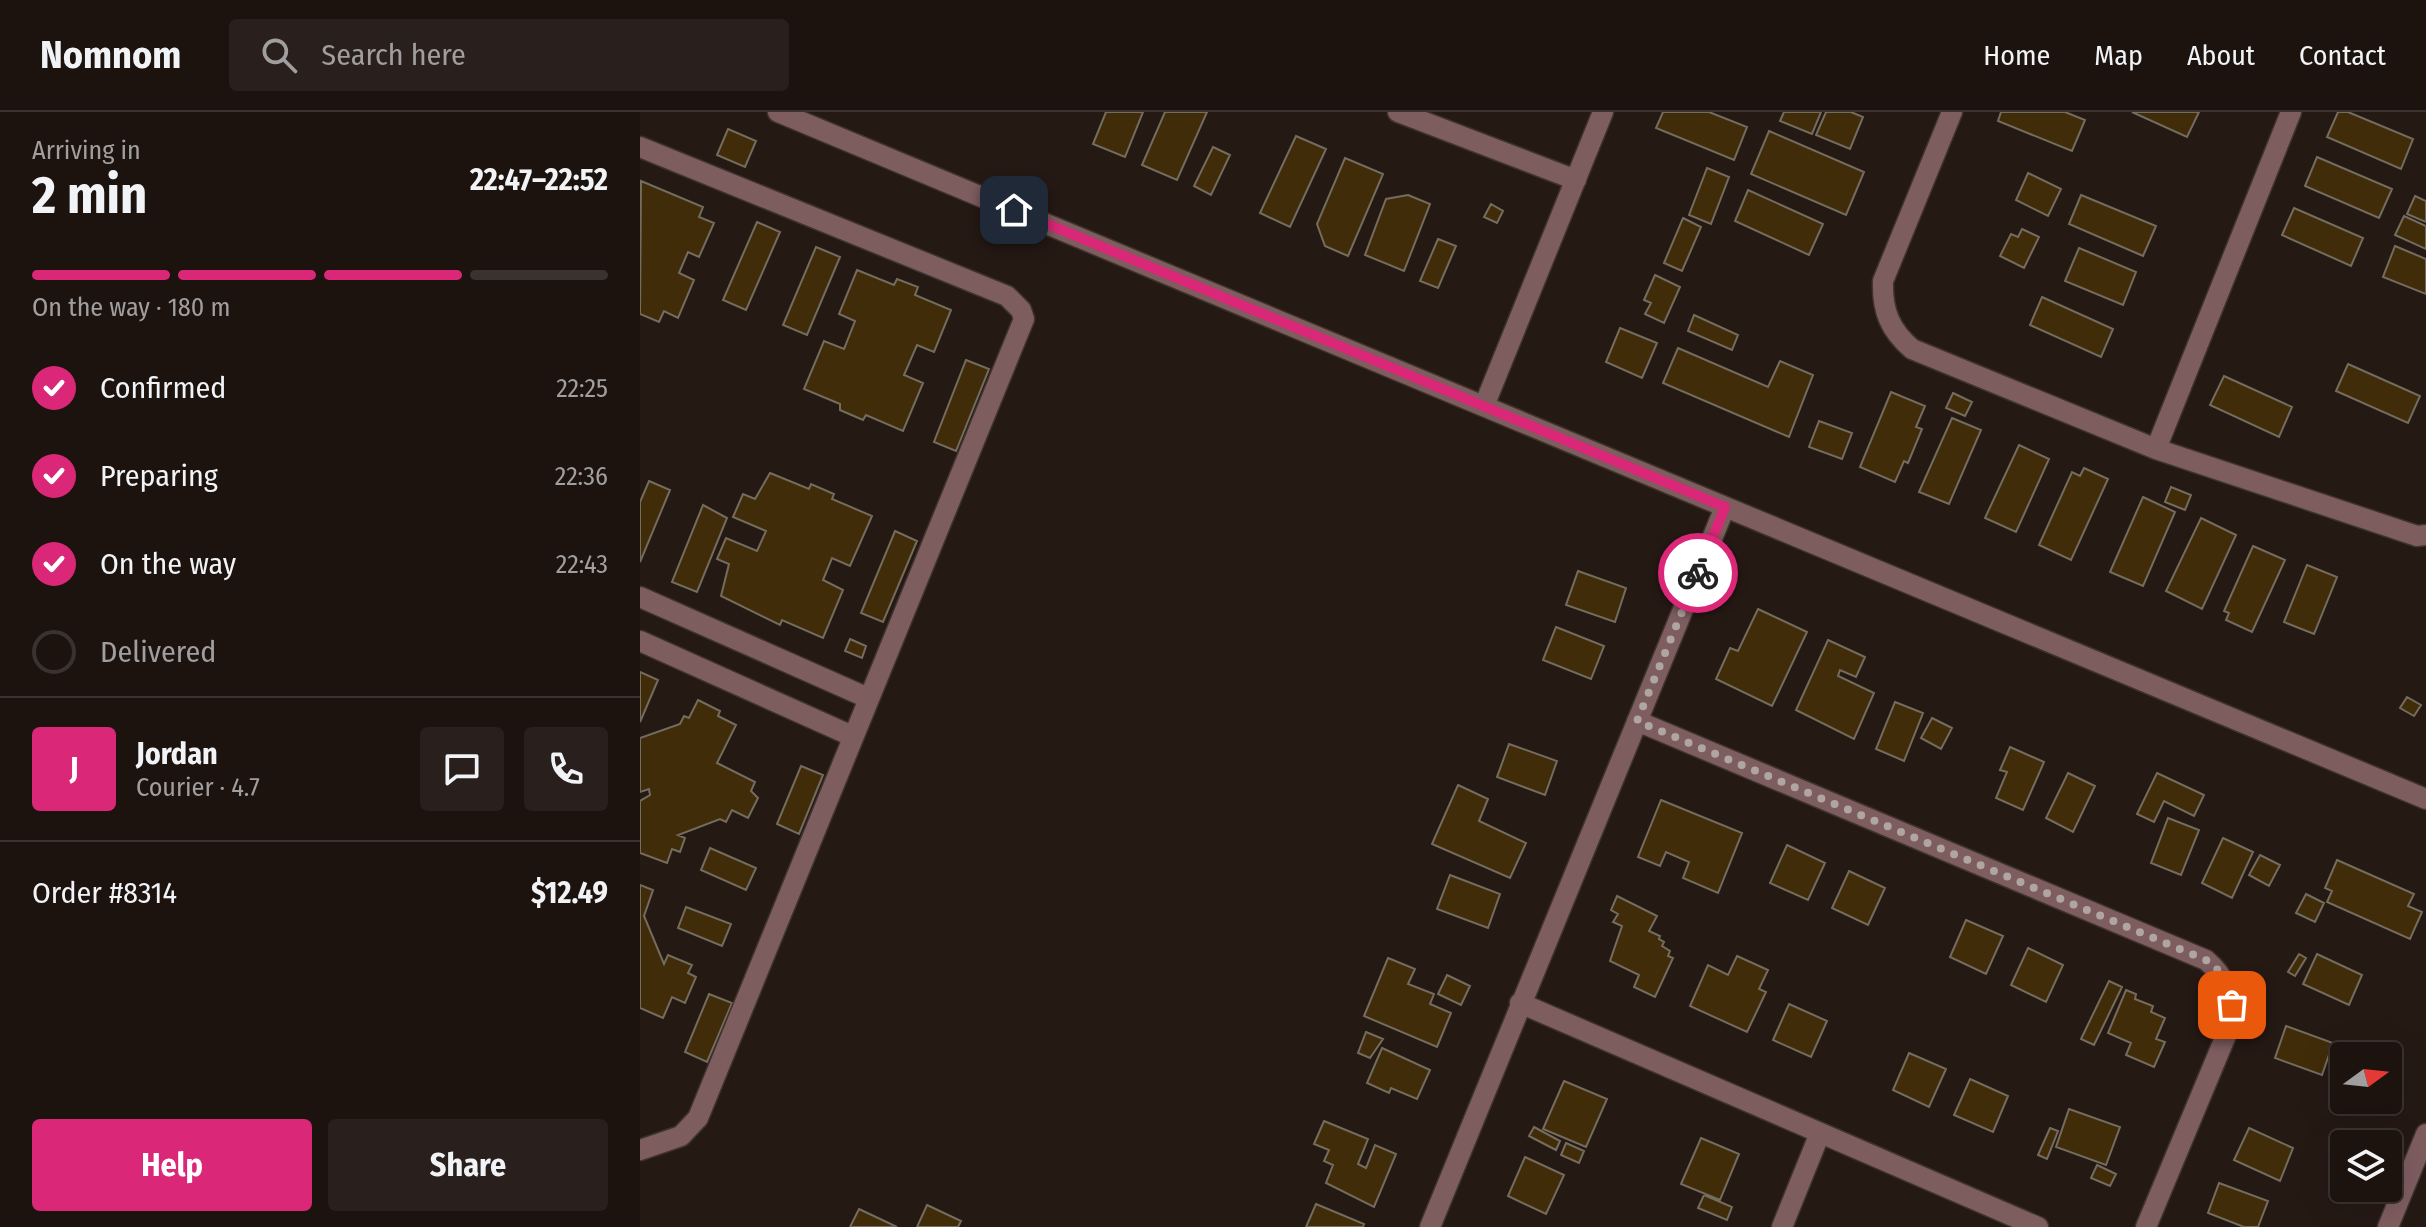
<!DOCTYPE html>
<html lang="en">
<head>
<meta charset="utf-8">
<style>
	:root { --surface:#1c130f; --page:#29201d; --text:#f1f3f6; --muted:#a09e9e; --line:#3a322f; --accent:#db2777 }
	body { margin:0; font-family:"Fira Sans Condensed",sans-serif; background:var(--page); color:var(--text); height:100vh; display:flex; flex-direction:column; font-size:30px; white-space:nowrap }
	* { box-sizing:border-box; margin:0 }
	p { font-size:26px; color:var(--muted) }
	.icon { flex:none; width:44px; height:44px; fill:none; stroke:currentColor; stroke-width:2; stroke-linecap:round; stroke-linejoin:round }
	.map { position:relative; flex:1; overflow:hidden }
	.details { display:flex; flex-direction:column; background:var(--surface); width:640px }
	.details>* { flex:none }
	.needle { width:52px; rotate:75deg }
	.controls { position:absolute; left:1690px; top:930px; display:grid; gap:16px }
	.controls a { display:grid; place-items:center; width:72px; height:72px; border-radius:8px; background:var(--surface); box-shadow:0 8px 32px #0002,0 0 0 2px var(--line); font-size:40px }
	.pin { position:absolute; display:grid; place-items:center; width:68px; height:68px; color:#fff; margin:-34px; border-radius:16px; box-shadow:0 4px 12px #0006 }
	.courier { position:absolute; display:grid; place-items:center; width:80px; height:80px; margin:-40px; border:6px solid #db2777; border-radius:50%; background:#fff; color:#222; box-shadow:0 2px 10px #0007 }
	.summary em { font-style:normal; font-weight:700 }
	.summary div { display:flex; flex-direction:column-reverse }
	.summary { display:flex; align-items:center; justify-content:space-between; height:136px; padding:0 32px }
	h1 { font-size:52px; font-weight:700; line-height:60px }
	.bar { display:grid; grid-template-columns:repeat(4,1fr); gap:12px 8px; align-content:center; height:96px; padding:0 32px }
	.bar i { height:10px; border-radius:6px; background:var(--line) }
	.bar .on { background:var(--accent) }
	.bar p { grid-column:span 4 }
	.line { display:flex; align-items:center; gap:20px; padding:0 32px; border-top:2px solid var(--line) }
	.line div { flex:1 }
	.round { display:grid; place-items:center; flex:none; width:84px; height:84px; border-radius:8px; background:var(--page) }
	ol { padding:0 32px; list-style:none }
	li { display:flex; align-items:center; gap:24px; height:88px }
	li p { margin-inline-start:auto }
	li .icon { padding:8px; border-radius:50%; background:var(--accent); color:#fff; stroke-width:4 }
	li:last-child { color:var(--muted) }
	li i { width:44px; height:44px; border:4px solid var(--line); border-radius:50% }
	.cta { display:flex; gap:16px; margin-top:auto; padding:16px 32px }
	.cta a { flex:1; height:92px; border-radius:8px; background:var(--accent); color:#fff; font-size:32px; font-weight:700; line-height:92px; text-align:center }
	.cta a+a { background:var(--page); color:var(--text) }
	header { display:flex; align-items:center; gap:48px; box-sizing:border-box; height:112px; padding:0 40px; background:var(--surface); border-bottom:2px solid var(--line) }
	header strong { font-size:38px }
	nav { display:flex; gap:44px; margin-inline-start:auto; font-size:28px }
	.search { width:560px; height:72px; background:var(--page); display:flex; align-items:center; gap:20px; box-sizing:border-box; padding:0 28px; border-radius:8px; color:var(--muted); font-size:30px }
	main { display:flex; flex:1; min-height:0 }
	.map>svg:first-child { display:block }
	.building { fill:#402c08; stroke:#746c5f; stroke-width:2 }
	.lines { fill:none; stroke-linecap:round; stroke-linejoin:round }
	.street-casing { stroke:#3f332e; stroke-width:23 }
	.street { stroke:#7e5d5f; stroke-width:20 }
	.done { stroke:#afa5a1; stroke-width:8; stroke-dasharray:0 14.4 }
	.route { stroke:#db2777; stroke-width:10 }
</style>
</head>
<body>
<header>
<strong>Nomnom</strong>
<div class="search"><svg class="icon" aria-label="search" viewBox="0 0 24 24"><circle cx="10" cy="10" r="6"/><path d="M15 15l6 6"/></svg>Search here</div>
<nav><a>Home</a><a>Map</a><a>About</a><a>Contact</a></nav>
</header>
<main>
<section class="details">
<div class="summary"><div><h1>2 min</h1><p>Arriving in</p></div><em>22:47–22:52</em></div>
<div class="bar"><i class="on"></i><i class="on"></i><i class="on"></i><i></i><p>On the way · 180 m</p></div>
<ol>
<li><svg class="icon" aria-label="check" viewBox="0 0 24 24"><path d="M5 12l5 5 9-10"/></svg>Confirmed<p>22:25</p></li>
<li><svg class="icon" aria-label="check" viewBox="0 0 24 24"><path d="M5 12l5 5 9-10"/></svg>Preparing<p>22:36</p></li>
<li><svg class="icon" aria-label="check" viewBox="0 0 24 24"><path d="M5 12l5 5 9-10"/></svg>On the way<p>22:43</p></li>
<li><i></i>Delivered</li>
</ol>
<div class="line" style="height:144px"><b class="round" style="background:var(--accent);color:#fff">J</b><div><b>Jordan</b><p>Courier · 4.7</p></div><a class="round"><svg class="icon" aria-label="chat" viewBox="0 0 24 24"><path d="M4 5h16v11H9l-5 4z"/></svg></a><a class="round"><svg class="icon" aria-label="phone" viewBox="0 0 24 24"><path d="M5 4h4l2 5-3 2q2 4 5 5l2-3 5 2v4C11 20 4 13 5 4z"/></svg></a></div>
<div class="line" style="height:104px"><div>Order #8314</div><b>$12.49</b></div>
<div class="cta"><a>Help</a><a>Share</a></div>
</section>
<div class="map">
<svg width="1786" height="1115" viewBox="0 0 1786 1115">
	<rect width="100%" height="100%" fill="#251914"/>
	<path class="building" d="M466,0h37l-18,45 -32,-13z
		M525,0h42l-30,68 -35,-15z
		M1023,0h46l38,15 -13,33 -78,-32z
		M1144,0h37l-9,22 -32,-13z
		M1186,0h25l12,5 -13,32 -34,-14z
		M1361,0h64l20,8 -13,31 -74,-30z
		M1492,0h67l-12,25z
		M1698,0h10l65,27 -12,30 -74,-32z
		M88,17l28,12 -11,26 -28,-12z
		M1129,19l95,41 -18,43 -95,-41z
		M656,24l30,13 -36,78 -30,-14z
		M573,35l17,8 -19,40 -17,-9z
		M1677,45l75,32 -13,29 -74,-32z
		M705,46l38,16 -35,82 -23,-10 -8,-22z
		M1067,56l22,9 -18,47 -22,-9z
		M1388,61l33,16 -13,27 -32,-16z
		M1,69l62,26 -4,10 15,6 -15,34 -11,-5 -9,21 15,7 -16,38 -14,-7 -5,11 -19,-8z
		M1108,78l75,34 -14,31 -74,-34z
		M768,83l22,9 -26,67 -39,-16 21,-56z
		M1441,83l75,31 -13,30 -74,-32z
		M1775,84l11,5v21l-19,-8z
		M851,92l12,7 -6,12 -13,-6z
		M1654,96l69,30 -12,28 -69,-31z
		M1764,104l22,10v23l-31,-14z
		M1043,106l18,9 -19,44 -18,-8z
		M117,110l23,10 -34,78 -23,-10z
		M1382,117l17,8 -15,31 -24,-12 11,-22 7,3z
		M798,127l18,7 -18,42 -18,-7z
		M1755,134l31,13v35l-43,-17z
		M176,135l24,10 -33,78 -24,-10z
		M1439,136l57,24 -13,33 -58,-24z
		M217,158l37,15 3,-6 21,8 -3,8 36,15 -17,42 -17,-7 -13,30 19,8 -20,48 -37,-16 -3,5 -23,-10v-6l-36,-15 20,-48 20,8 11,-28 -16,-7z
		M1015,163l25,12 -16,36 -19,-9 6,-11 -7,-3z
		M1402,185l71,32 -12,28 -71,-32z
		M1054,203l44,20 -6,15 -44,-19z
		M980,216l37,15 -15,35 -36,-16z
		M1038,236l90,39 12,-26 33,14 -24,62 -126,-54z
		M326,248l23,9 -33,82 -22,-9z
		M1708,252l72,32 -12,27 -72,-32z
		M1584,264l68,31 -13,30 -69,-32z
		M1251,280l34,14 -9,21 6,2 -14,34 -4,-2 -9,21 -35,-15z
		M1313,281l19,9 -7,14 -19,-8z
		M1312,306l29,12 -32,74 -30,-12z
		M1179,309l33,12 -10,26 -33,-12z
		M1379,333l30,14 -33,73 -31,-14z
		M1444,356l24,11 -37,81 -32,-15 33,-73 8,4z
		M130,361l39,16 2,-5 23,10 -2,5 40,17 -22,50 -18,-8 -9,22 20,10 -20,48 -41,-18 -2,5 -59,-29 8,-32 -12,-5 9,-21 31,13 9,-20 -33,-14 10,-23 12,5z
		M9,369l21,9 -30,72v-60z
		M1531,375l20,8 -6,15 -20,-8z
		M1503,385l32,15 -32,74 -33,-14z
		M63,393l24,13 -30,74 -25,-10z
		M1561,406l35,17 -34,74 -36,-18z
		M255,419l22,10 -34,81 -22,-9z
		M1613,434l32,14 -33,72 -26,-12 3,-7 -5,-2z
		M1667,453l30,12 -23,57 -30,-12z
		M938,459l48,17 -11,34 -49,-17z
		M1118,497l49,23 -35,74 -56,-27 14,-31 8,3z
		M916,515l48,19 -13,33 -48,-19z
		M210,527l16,7 -4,12 -17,-7z
		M1188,528l37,17 -9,20 -16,-7 -2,6 36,17 -20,46 -58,-29z
		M0,560l18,8 -18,42z
		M1767,585l14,8 -7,11 -14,-8z
		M58,588l22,11 -2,5 18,9 -19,38 38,19 -4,9 7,7 -10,20 -16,-8 -6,12 -6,-3 -42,16 7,3 -5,14 -8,-3 -5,14 -27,-10v-52l10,-6 -1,-6 -9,3v-54l40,-14 4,-8 5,2z
		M1255,590l28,11 -19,48 -28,-12z
		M1292,606l20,10 -11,21 -20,-11z
		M869,632l48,17 -12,34 -48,-18z
		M1370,635l34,15 -21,48 -27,-12 11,-26 -7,-2z
		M161,654l22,9 -24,59 -22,-10z
		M1428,661l27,13 -22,46 -27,-14z
		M1517,661l47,22 -10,21 -30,-15 -10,21 -17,-8z
		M818,673l30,14 -9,22 47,22 -16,35 -78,-34z
		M1021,688l81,33 -24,60 -35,-15 6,-16 -23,-10 -6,14 -22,-9z
		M1528,706l31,12 -18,45 -30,-12z
		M1583,726l30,14 -21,46 -30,-15z
		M1147,733l38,18 -17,37 -38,-17z
		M70,736l46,20 -10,22 -45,-20z
		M1620,743l20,10 -11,21 -20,-11z
		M1697,748l77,34 -6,12 14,6 -12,27 -83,-37 5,-11 -7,-3z
		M1209,759l36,17 -17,37 -36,-17z
		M810,763l50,19 -12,34 -51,-19z
		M0,773l13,5 -9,26 20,48 4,-9 24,10 -4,8 8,4 -11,26 -13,-6 -9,21 -23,-10z
		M1666,782l18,9 -9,19 -19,-9z
		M977,784l40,20 -8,15 11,5 -1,3 5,3 -2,4 8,5 -2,5 5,2 -18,39 -21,-10 5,-12 -29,-14 12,-35 -9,-4 5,-8 -7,-4z
		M46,795l45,17 -9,22 -44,-18z
		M1326,808l37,16 -17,38 -36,-17z
		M1388,836l35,17 -17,37 -35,-17z
		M1659,842l7,4 -11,18 -7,-4z
		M1677,842l45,21 -13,30 -46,-21z
		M1097,844l31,14 -9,19 7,3 -19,40 -57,-26 18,-41 20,10z
		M748,846l27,11 -7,15 26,10 -4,10 21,9 -14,34 -73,-31z
		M807,863l23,11 -9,19 -23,-11z
		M1469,869l13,6 -28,58 -13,-6z
		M1486,878l10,4 -1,5 18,7 -2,6 14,6 -9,21 9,3 -11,25 -28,-12 5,-12 -23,-10z
		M69,882l23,9 -25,59 -22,-10z
		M1149,892l38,17 -16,36 -38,-17z
		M1646,914l47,17 -11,32 -47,-17z
		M726,920l17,7 -13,19 -12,-5z
		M742,936l48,22 -13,29 -26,-11 -2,5 -22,-10z
		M1269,941l37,16 -17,38 -36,-17z
		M1330,967l38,17 -15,36 -39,-17z
		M924,969l43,18 -21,48 -43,-18z
		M1429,997l51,18 -14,38 -50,-18z
		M684,1009l44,18 -10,25 8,4 9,-23 21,9 -22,53 -48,-24 7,-18 -9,-4 5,-11 -15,-6z
		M894,1015l26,14 -4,9 -27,-14z
		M1410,1016l8,3 -11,28 -9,-4z
		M1609,1016l44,20 -13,33 -46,-21z
		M1061,1026l38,16 -19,46 -39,-16z
		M926,1031l18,8 -5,12 -18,-8z
		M885,1045l39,18 -18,39 -38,-18z
		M1457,1053l19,9 -6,12 -19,-8z
		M1579,1071l49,18 -10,26h-14l-36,-14z
		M1064,1083l28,12 -5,13 -29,-12z
		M676,1092l48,20 -1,3h-57z
		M287,1093l34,16 -3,6h-41z
		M219,1097l38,18h-47z"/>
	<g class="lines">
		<g class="street-casing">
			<path id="street" d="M138,0l1648,687
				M758,0l178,68
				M1312,0l-69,169c-1,30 7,49 29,68l244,100 261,87 9,-1
				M0,35l367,149 14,14 3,9 -326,799 -17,18 -41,14
				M844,294l119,-294
				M1516,337l135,-337
				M0,485l228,101
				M0,529l212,95
				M997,609l569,239c20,17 26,35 26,61l-86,206
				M880,891l518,224
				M790,1115l295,-720
				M1142,1115l38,-94
				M1748,1115l38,-93"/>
		</g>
		<use href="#street" class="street"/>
	</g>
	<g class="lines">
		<path class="done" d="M1058,461l-61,148 569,239 14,12 12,33"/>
		<path class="route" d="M374,98l711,297 -27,66"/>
	</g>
</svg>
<div class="controls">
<a><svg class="needle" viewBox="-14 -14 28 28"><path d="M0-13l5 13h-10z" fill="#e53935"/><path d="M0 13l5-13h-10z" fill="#a09e9e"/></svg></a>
<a><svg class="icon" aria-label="layers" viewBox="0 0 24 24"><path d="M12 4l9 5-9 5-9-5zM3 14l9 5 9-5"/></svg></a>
</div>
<div class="pin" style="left:1592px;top:893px;background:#ea580c"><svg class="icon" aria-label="bag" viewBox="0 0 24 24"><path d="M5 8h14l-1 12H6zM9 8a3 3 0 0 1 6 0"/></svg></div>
<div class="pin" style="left:374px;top:98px;background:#1f2937"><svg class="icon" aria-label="home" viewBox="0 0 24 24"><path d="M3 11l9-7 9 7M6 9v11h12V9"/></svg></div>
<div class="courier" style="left:1058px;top:461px"><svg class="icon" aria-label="bike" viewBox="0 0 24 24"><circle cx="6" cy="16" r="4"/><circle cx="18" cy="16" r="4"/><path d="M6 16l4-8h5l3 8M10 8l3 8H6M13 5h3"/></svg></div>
</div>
</main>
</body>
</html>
